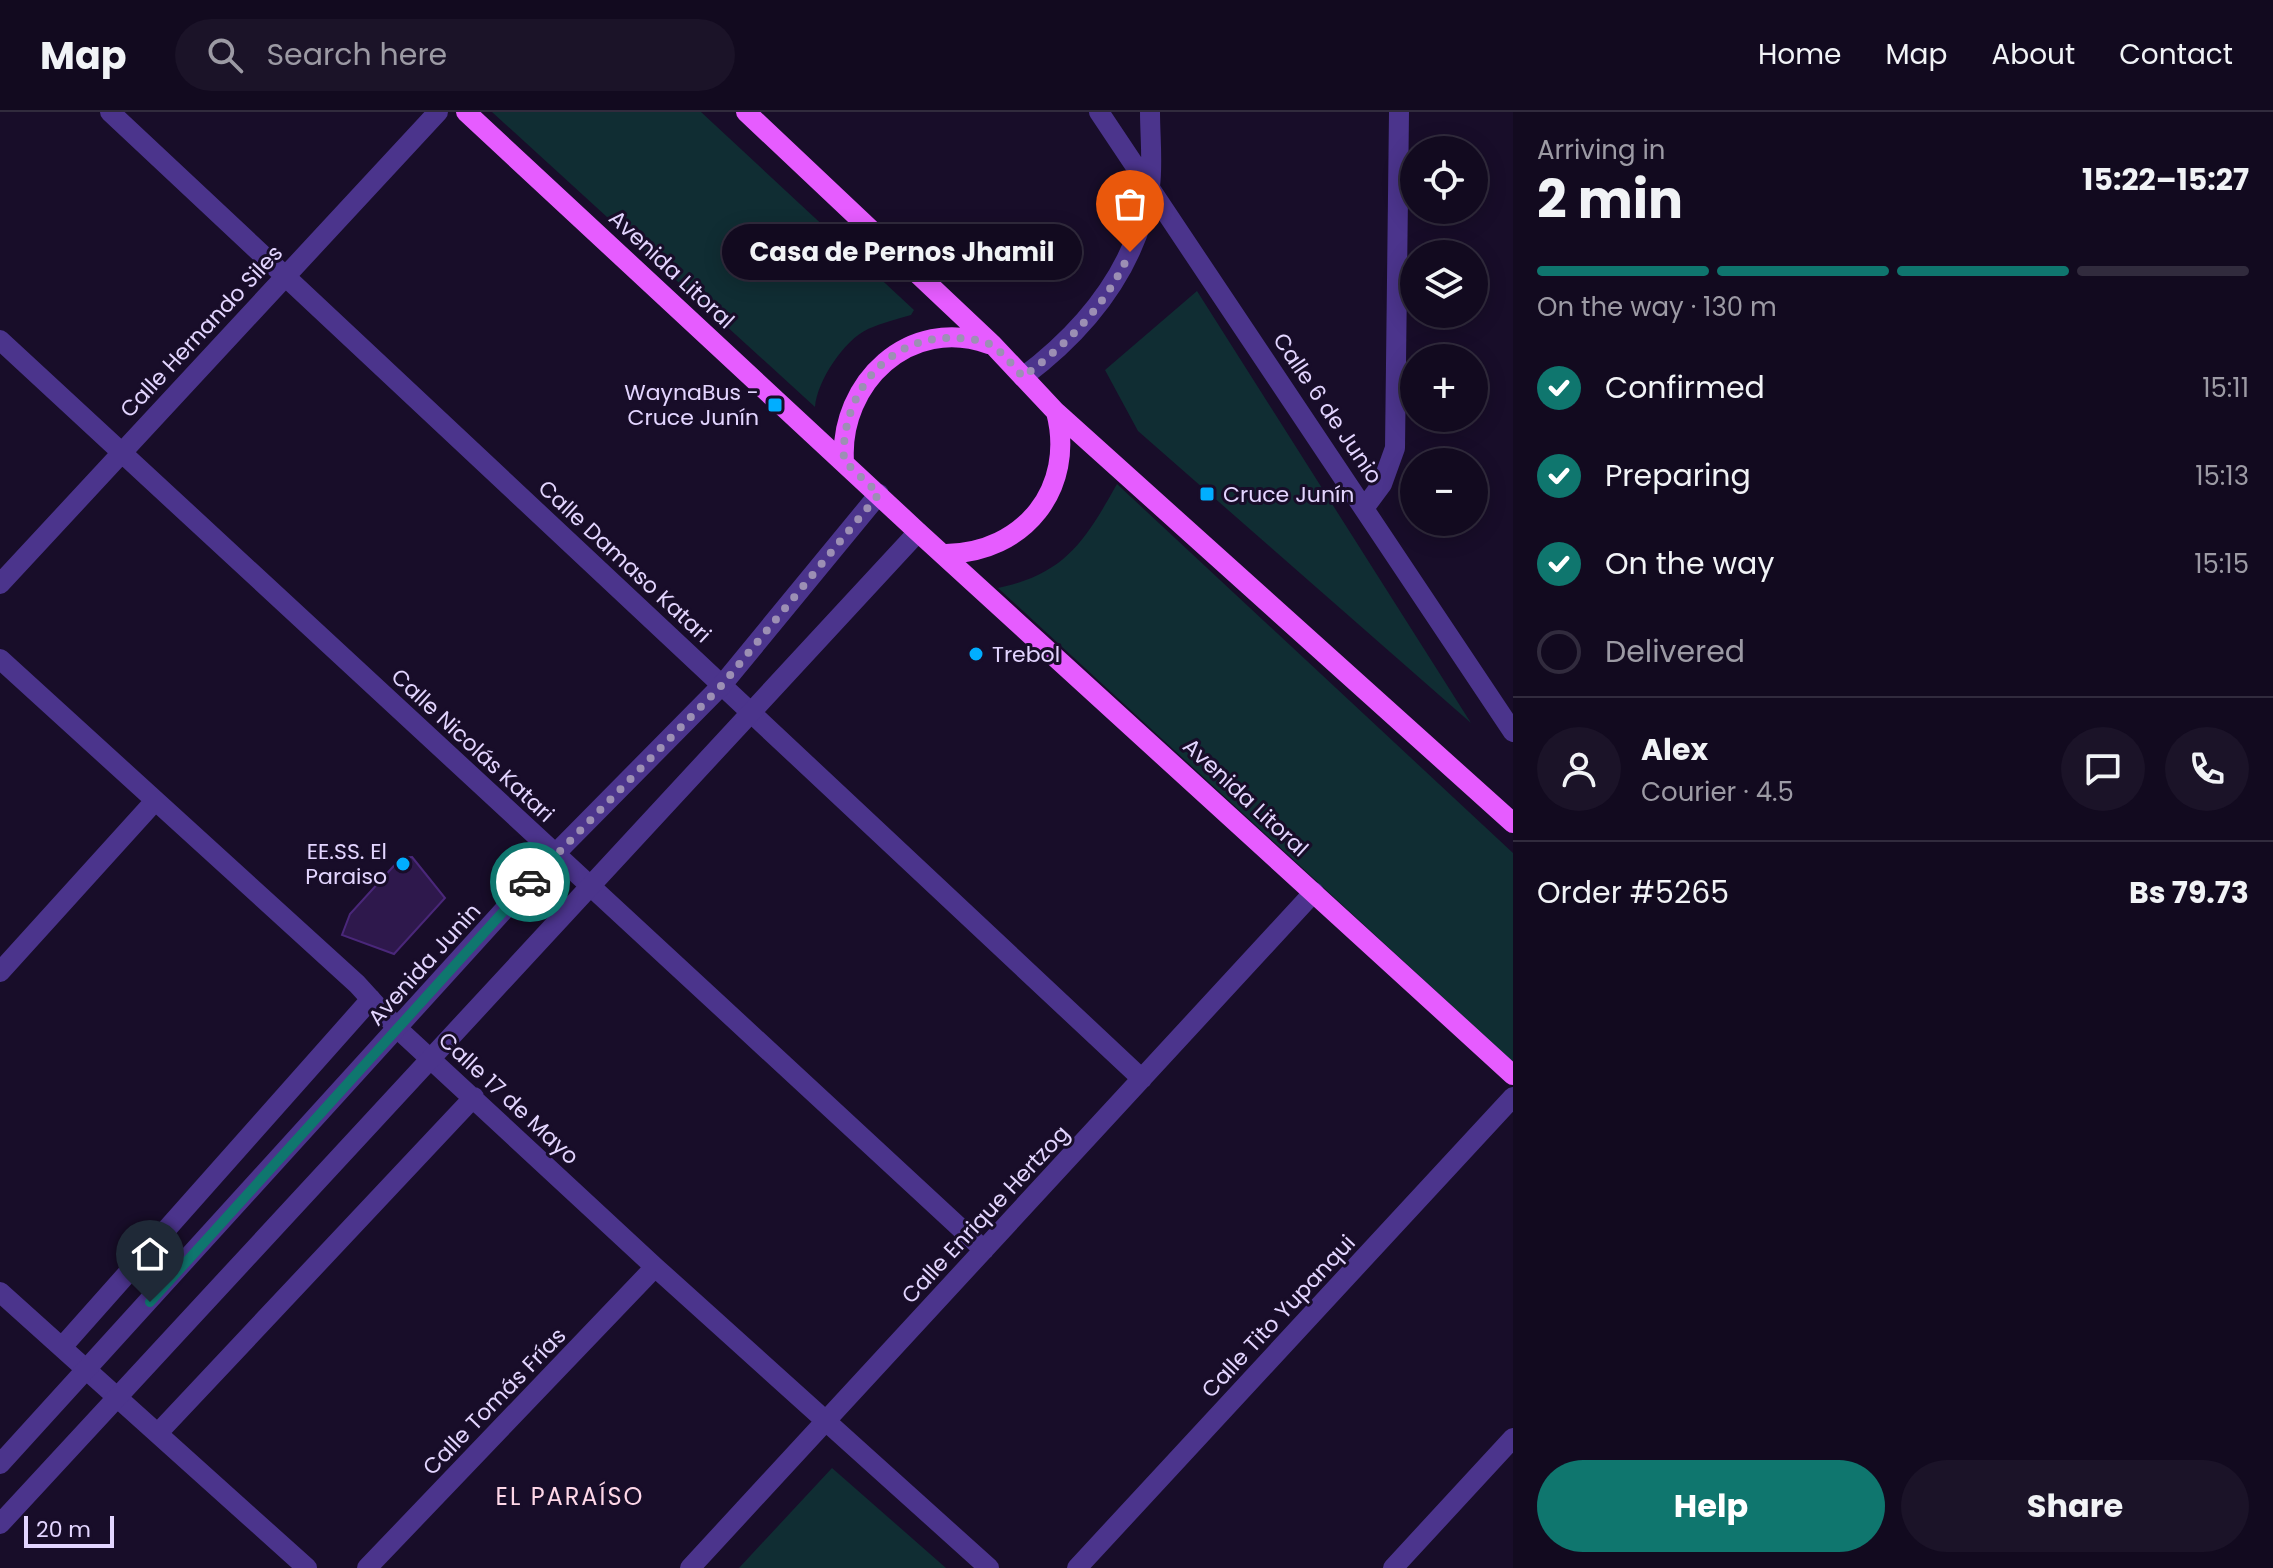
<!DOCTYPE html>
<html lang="en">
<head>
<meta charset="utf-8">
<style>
	:root { --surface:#120a1f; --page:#1b1328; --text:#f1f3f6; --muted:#9c9aa4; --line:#312b3d; --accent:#0f766e }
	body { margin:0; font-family:Poppins,sans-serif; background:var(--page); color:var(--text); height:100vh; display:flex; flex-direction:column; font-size:30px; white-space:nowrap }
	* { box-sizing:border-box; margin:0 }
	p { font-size:26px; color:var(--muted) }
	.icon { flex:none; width:44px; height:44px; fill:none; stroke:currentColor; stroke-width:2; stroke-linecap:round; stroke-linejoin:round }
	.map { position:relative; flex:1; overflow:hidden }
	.side { display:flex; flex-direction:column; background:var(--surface); width:760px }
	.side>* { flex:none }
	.tools { position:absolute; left:1400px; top:24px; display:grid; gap:16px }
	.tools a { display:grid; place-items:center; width:88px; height:88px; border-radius:50%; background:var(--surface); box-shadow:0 4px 20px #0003,0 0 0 2px var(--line); font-size:40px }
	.scale { position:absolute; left:24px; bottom:20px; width:90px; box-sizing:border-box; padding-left:8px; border:4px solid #e3d5ff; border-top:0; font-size:22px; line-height:28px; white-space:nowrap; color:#e3d5ff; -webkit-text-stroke:6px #180d29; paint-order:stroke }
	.pin { position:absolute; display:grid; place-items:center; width:68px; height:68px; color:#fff; margin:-82px -34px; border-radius:50% 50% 50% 0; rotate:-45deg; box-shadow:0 0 8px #0007 }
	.pin .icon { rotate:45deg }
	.courier { position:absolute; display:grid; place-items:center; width:80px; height:80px; margin:-40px; border:6px solid #0f766e; border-radius:50%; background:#fff; color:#222; box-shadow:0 2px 10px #0007 }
	.bubble { position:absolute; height:56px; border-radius:28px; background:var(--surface); box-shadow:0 4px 20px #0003,0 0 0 2px var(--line); font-size:26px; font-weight:700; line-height:56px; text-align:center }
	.overview em { font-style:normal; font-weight:700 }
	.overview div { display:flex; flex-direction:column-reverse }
	.overview { display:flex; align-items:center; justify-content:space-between; height:136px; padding:0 24px }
	h1 { font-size:52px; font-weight:700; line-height:60px }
	.bar { display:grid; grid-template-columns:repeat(4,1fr); gap:12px 8px; align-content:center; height:96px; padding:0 24px }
	.bar i { height:10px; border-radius:6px; background:var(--line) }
	.bar .active { background:var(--accent) }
	.bar p { grid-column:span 4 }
	.line { display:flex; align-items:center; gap:20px; padding:0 24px; border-top:2px solid var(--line) }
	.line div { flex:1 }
	.round { display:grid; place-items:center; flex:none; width:84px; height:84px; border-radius:42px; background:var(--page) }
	ol { padding:0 24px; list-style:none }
	li { display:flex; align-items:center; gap:24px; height:88px }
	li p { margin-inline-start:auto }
	li .icon { padding:8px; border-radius:50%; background:var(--accent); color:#fff; stroke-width:4 }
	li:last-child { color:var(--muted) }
	li i { width:44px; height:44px; border:4px solid var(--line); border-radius:50% }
	.action { display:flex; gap:16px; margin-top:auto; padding:16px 24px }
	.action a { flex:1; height:92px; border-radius:48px; background:var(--accent); color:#fff; font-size:32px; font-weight:700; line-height:92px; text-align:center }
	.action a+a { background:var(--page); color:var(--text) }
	header { display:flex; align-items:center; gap:48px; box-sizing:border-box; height:112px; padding:0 40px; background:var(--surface); border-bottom:2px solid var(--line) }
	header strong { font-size:38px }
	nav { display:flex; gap:44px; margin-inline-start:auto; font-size:28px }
	.search { width:560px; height:72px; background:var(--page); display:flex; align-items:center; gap:20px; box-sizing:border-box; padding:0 28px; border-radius:44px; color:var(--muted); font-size:30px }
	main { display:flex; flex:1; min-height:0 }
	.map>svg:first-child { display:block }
	.green { fill:#102d33 }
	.building { fill:#2e184c; stroke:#4a277a; stroke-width:2 }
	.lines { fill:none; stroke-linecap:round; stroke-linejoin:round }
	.minor { stroke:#4b348c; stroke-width:20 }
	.tertiary { stroke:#4b348c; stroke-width:20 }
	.primary { stroke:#e65cff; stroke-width:20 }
	.done { stroke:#9c8fb4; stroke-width:8; stroke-dasharray:0 14.4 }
	.route { stroke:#0f766e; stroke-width:10 }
	.poi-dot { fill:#01aeff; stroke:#180d29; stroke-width:3 }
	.labels { text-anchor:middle; stroke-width:6; stroke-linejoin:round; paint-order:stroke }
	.street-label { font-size:22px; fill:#e3d5ff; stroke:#180d29 }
	.poi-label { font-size:22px; fill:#e3d5ff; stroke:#180d29; text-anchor:end }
	.neighbourhood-label { font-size:24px; letter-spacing:2px; fill:#ffd7e8; stroke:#180d29 }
</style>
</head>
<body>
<header>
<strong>Map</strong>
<div class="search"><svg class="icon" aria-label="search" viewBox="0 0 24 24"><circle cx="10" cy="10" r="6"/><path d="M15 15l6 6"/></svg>Search here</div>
<nav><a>Home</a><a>Map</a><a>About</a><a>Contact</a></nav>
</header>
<main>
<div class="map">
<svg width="1513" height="1456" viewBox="0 0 1513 1456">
	<rect width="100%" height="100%" fill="#180d29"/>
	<path class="green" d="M492,0h209l213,198 -3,5c-14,4 -29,8 -43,14 -24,11 -51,52 -53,78z
		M1197,179l274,432 -333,-292 -33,-61z
		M1117,372l396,369v209l-515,-474c67,-14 87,-47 119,-104z
		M832,1356l114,100h-207z"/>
	<path class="building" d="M412,745l33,41 -51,56 -52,-19 8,-21 51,-56z"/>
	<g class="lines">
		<path class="minor" d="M110,0l1032,967
			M1099,0l414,620
			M0,228l984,910
			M1023,265c64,-48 114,-109 127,-191 3,-23 0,-50 0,-74
			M1365,395l17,-23 13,-36 4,-336
			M0,472l438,-472
			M0,547l357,325 41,45 257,238 334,301
			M0,860l154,-170
			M0,1180l307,276
			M62,1235l309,-348
			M158,1321l316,-336
			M367,1456l288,-301
			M690,1456l624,-676
			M1077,1456l436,-471
			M1393,1456l120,-130"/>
		<path class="tertiary" d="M0,1352l555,-610 167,-169 157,-191
			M0,1412l918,-992"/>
		<path class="primary" d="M466,0l452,420 595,543
			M746,0l247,233 63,67 457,411
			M844,349c-5,-78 66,-146 145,-117
			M946,442c78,-1 130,-66 110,-142"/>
	</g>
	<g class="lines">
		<path class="done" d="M530,770l192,-197 157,-191 -35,-33c-4,-63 40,-124 108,-123 12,0 30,1 41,8 11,8 21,21 30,31 46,-35 83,-71 107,-125"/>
		<path class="route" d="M150,1190l380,-420"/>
	</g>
	<g class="poi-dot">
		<rect x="767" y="285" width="16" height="16" rx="4"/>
		<rect x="1199" y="374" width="16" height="16" rx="4"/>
		<circle cx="976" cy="542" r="8"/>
		<circle cx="403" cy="752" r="8"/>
	</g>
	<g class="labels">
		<g class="street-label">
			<text transform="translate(672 157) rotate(43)" y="8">Avenida Litoral</text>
			<text transform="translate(201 219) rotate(-47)" y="8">Calle Hernando Siles</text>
			<text transform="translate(1328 296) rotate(56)" y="8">Calle 6 de Junio</text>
			<text transform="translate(625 449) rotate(43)" y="8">Calle Damaso Katari</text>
			<text transform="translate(473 633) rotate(43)" y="8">Calle Nicolás Katari</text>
			<text transform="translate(1246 685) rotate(43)" y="8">Avenida Litoral</text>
			<text transform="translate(424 852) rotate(-48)" y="8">Avenida Junin</text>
			<text transform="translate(509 986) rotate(43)" y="8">Calle 17 de Mayo</text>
			<text transform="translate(985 1102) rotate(-47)" y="8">Calle Enrique Hertzog</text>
			<text transform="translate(1278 1204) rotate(-47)" y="8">Calle Tito Yupanqui</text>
			<text transform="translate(494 1289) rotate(-46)" y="8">Calle Tomás Frías</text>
		</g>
		<g class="poi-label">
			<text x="759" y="288">WaynaBus -<tspan x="759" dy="25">Cruce Junín</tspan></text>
			<text x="1223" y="390" text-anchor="start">Cruce Junín</text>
			<text x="992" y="550" text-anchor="start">Trebol</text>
			<text x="387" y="747">EE.SS. El<tspan x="387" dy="25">Paraiso</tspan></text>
		</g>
		<g class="neighbourhood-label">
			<text x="570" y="1393">EL PARAÍSO</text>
		</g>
	</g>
</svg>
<div class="tools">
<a><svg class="icon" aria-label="locate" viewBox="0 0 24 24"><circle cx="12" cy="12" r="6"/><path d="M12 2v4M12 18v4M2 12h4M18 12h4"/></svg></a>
<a><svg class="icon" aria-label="layers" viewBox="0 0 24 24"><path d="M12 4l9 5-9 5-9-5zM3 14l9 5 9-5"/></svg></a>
<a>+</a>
<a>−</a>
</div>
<div class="scale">20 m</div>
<div class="pin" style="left:1130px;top:140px;background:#ea580c"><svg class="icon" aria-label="bag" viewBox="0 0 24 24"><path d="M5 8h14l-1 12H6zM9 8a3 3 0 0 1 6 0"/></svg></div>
<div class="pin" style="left:150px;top:1190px;background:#1f2937"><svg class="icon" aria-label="home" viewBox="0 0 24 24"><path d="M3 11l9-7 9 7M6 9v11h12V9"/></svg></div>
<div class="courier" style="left:530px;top:770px"><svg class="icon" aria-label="car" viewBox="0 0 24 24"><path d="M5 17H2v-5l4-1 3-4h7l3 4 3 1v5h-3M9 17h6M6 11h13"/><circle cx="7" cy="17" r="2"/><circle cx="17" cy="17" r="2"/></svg></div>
<div class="bubble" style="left:722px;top:112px;width:360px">Casa de Pernos Jhamil</div>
</div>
<section class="side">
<div class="overview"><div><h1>2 min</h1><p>Arriving in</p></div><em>15:22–15:27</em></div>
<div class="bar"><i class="active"></i><i class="active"></i><i class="active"></i><i></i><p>On the way · 130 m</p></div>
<ol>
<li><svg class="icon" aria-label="check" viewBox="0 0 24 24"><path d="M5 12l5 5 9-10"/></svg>Confirmed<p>15:11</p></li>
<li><svg class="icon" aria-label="check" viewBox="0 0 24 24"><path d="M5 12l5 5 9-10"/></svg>Preparing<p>15:13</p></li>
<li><svg class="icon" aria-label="check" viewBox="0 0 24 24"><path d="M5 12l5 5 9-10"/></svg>On the way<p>15:15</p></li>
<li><i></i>Delivered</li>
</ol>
<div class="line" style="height:144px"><a class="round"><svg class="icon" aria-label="person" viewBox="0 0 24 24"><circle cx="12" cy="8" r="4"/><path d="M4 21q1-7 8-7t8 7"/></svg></a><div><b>Alex</b><p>Courier · 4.5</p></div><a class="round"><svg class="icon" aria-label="chat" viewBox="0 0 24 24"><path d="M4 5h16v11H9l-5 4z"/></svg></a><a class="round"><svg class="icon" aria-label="phone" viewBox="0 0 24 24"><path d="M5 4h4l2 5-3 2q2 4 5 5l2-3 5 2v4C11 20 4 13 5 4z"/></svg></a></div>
<div class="line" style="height:104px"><div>Order #5265</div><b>Bs 79.73</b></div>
<div class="action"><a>Help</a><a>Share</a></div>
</section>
</main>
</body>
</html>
